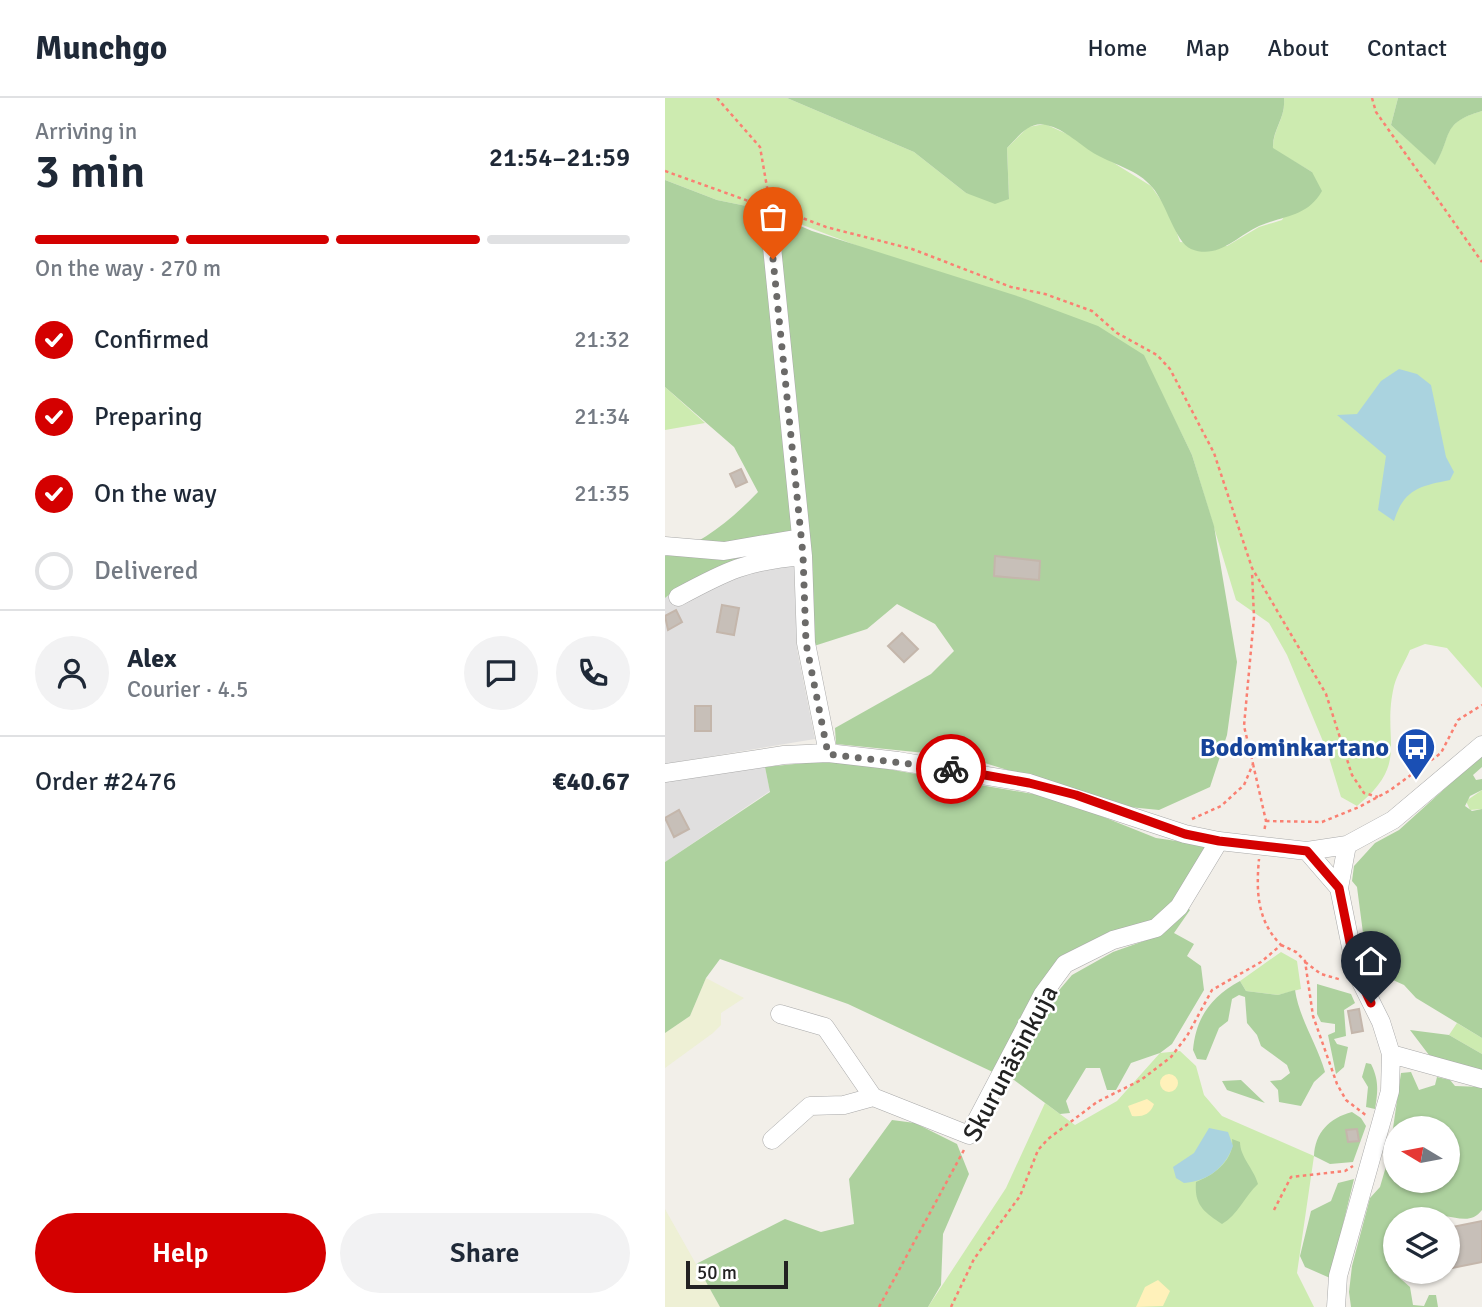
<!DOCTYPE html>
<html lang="en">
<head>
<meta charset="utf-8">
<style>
	:root { --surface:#fff; --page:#f2f2f3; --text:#1f2937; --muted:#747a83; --line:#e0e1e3; --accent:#d40000 }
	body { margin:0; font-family:Signika,sans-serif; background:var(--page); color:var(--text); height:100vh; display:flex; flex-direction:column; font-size:26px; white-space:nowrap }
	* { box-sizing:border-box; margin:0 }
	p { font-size:23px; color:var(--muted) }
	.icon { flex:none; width:38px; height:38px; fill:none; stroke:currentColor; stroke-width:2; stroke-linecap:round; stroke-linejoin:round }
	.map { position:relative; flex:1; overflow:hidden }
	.drawer { display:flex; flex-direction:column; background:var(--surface); width:665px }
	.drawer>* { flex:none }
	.needle { width:46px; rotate:280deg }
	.tools { position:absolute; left:718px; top:1018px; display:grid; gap:14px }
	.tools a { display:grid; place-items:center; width:77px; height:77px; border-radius:50%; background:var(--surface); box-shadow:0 2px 5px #0004; font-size:35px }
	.scale { position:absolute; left:21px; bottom:18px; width:102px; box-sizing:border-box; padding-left:7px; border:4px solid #222; border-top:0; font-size:19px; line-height:24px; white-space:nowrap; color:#222; -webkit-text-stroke:5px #fff; paint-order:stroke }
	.pin { position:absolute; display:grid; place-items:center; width:60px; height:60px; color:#fff; margin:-72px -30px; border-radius:50% 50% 50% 0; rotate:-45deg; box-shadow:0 0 7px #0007 }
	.pin .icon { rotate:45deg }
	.courier { position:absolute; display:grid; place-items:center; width:70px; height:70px; margin:-35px; border:5px solid #d40000; border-radius:50%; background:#fff; color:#222; box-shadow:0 2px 9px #0007 }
	.head em { font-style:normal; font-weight:600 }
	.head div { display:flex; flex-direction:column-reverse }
	.head { display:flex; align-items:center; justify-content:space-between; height:119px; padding:0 35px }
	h1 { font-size:46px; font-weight:600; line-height:52px }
	.bar { display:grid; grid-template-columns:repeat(4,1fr); gap:10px 7px; align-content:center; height:84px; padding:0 35px }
	.bar i { height:9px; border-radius:5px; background:var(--line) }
	.bar .active { background:var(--accent) }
	.bar p { grid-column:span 4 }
	.line { display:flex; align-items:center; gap:18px; padding:0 35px; border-top:2px solid var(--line) }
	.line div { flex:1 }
	.round { display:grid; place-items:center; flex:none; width:74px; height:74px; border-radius:37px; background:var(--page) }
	ol { padding:0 35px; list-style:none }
	li { display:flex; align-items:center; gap:21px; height:77px }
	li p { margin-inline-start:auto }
	li .icon { padding:7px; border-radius:50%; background:var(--accent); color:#fff; stroke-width:4 }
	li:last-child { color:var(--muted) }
	li i { width:38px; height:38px; border:4px solid var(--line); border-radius:50% }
	.button { display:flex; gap:14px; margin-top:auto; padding:14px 35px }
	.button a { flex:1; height:80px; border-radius:42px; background:var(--accent); color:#fff; font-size:28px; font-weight:600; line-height:80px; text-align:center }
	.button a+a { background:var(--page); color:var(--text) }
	header { display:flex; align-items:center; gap:42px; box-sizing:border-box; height:98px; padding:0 35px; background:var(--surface); border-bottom:2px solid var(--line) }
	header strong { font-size:33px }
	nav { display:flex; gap:38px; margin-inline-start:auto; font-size:24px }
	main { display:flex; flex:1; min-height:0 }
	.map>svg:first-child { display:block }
	.residential { fill:#e0dfdf }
	.farmland { fill:#eef0d5 }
	.grass { fill:#cdebb0 }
	.forest { fill:#add19e; fill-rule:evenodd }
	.sand { fill:#fff1ba }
	.water { fill:#aad3df }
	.building { fill:#c7bfb8; stroke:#c4b6ab; stroke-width:2 }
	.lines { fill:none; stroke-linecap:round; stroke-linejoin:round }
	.minor-casing { stroke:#a9a9a9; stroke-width:19 }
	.path { stroke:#fa8072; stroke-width:2.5; stroke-dasharray:3.5 3.5; stroke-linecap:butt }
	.minor { stroke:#fff; stroke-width:18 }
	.done { stroke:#6b6a68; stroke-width:7; stroke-dasharray:0 12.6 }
	.route { stroke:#d40000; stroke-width:9 }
	.labels { text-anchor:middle; stroke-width:5; stroke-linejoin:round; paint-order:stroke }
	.transit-label { font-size:26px; font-weight:bold; fill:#164399; stroke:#fff; text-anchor:end }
	.street-label { font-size:26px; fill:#222; stroke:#fff }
</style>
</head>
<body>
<header>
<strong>Munchgo</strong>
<nav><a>Home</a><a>Map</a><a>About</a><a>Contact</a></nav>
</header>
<main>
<section class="drawer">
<div class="head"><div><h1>3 min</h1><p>Arriving in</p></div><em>21:54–21:59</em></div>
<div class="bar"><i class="active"></i><i class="active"></i><i class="active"></i><i></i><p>On the way · 270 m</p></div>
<ol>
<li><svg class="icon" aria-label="check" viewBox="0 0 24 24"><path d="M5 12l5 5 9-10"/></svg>Confirmed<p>21:32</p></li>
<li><svg class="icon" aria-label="check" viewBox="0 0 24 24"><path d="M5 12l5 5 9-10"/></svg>Preparing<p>21:34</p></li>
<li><svg class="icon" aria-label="check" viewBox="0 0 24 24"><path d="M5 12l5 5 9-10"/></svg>On the way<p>21:35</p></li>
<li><i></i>Delivered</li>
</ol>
<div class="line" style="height:126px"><a class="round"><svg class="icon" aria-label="person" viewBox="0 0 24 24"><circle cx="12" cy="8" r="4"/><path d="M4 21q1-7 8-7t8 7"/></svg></a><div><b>Alex</b><p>Courier · 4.5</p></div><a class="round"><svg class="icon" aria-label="chat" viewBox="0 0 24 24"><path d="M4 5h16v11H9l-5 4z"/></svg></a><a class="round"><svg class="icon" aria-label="phone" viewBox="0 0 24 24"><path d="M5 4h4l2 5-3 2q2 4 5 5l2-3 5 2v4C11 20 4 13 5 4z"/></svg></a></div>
<div class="line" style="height:91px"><div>Order #2476</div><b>€40.67</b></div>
<div class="button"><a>Help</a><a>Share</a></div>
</section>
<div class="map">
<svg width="817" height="1209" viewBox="0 0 817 1209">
	<rect width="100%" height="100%" fill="#f2efe9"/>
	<path class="residential" d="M128,444l4,107 18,90 -150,25v-166l15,-12 80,-38z
		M100,669l5,24 -105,71v-84z"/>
	<path class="farmland" d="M41,880l38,20 -23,15v12l-8,8 -48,35v-35l25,-17z
		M0,1111l31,55 24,43h-55z"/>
	<path class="grass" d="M0,0h122l127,54 52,41 43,6 -2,-51 21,-21 17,-3 22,10 84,52 19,27 10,29 47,4 32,-19 23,-7 30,-48 -39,-23c-1,-19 13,-31 11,-51h114l-7,27 44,39c18,-27 4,-41 47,-53v577l-35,-40 -22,-4 -15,6c-5,12 -13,24 -16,36 -13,56 17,76 -37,120l-16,-9 -14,-46 -40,-96 -18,-32 -33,-23 -44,-145 -49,-100 -382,-146 -44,-9 -52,-20z
		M0,289l40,36 -40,7z
		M817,692v19l-12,1 -4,-9z
		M616,854l16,9 4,28 -23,6 -32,-4 -6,-10z
		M792,925l25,15v16l-33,-19z
		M515,953l16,15 8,29 18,21 92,40 -17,117 17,34h-386l78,-119 39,-85 30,22 42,-24 43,-48z"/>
	<path class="forest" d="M122,0h497c2,20 -12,32 -11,50l39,24 10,19c-15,26 -37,24 -63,35 -22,10 -41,34 -68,23 -16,-7 -25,-47 -39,-62 -14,-17 -37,-22 -55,-32 -17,-9 -31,-26 -51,-30 -17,-4 -28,12 -39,23l2,51 -14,5 -29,-11 -52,-41z
		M733,0h84v13c-42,12 -29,25 -47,54l-44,-40z
		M0,82l52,20 44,9 51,22 208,66 78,29 46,29 48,100 22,71 23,136 -10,73 -17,52 -51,23 -30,-3 -164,-50 -129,-13 -1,-16 96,-54 23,-23 -19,-27 -38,-20 -30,25 -53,17 -4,-103 -50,5 -80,38 -15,12v-42c37,-12 66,-36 93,-64l-24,-45 -69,-60z
		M817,657v12l-9,8 3,5 6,-1v11l-12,6 -5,10 7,5 10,-2v229l-66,-40 -12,-13 -31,-14 -7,-15 -9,-69 -5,-6 2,-15 21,-23 24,-13z
		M170,662l221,38 100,40 54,8 -35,56 -26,22 -82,33 -70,117 -149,-70 -128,-45 -14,19 -16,38 -25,17v-171l105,-70 -5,-25z
		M522,809l3,3 -16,23 20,11 -7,12 14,10 3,24 -32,54 -12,9 -29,10 -15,27h-9l-7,-22h-14l-20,33 4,12 -10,1 -50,-37 39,-75 23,-27 41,-23 45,-16z
		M575,883l6,10 32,4 17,-5c4,28 22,54 30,82l-11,10 -13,24 -22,-4 -1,-12 -8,-9 11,-1 9,-7 -3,-8 -26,-19 -4,-11 -10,-12 -2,-26 -6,-2 -7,4 -4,22 -9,7 -13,32 -9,-1 -4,-9c3,-33 18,-53 47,-69z
		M652,886l34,10 4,9 -11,7 2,26 -12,3 3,5 11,3 -4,20 -8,7 -8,-39 7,-3v-8l-14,-2 -4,-8z
		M745,932l39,5 33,19v18l-50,-13z
		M701,965l5,1c8,16 7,27 4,45l-9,-2 2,-20 -6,-10z
		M746,974l8,18 16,-5 2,-8 13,3 5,6 27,1v123c-12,16 -27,5 -42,6 -15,0 -30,4 -45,4v27l-5,8 4,18 16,14 3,18 11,1 5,-11h7l2,12h-87l-2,-15 3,-26 18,-68 10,-11 9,-31 12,-83zM730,1031h52v52h-52z
		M576,982l24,23 -38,-13 -5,-9z
		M687,1014l9,6 5,8 -13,36 -23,2 -16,-8c1,-23 15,-38 38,-44z
		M227,1022l23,3 42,21 12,30 -26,60 -2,51 -13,22h-208l-24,-43 89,-45 36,13 33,-8 -5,-45z
		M567,1041l8,3c0,15 14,27 18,42 -14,13 -20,31 -36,40 -18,-12 -28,-19 -26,-42 17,-6 39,-22 36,-43z
		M689,1081l-24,99 -25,-11 -5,-11 11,-45 20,-10 7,-18z"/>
	<path class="sand" d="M495 985a9 9 0 1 1 18 0a9 9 0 1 1-18 0Z
		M482,1001l7,5c-4,11 -12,13 -22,12l-4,-10z
		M493,1182l12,11 -7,15 -27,1 9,-20z"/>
	<path class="water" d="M734,271l18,5 14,11 15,72 8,15 -4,8c-30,6 -46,9 -56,41l-16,-11 8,-54 -49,-41 20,-1 24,-33z
		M544,1030l19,4 5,14c-8,22 -25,35 -49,37l-8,-5 -3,-11 21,-14z"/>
	<path class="building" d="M76,371l6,13 -11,5 -6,-13z
		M330,458l45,5 -1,19 -45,-4z
		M57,507l17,3 -5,27 -17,-3z
		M11,512l6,12 -14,8 -3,-14z
		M237,535l16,16 -14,13 -16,-16z
		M30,608h16v25h-16z
		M14,712l10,19 -15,8 -9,-19z
		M694,911l4,22 -11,2 -4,-22z
		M692,1031l2,12 -11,1 -2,-12z
		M817,1123v41l-35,7v-41z"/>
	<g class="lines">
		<g class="minor-casing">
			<path id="minor" d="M103,109l35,349 3,87 22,110
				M0,448l59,5 77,-13
				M13,499c50,-27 68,-36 125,-41
				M0,675l119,-18 44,-2 70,8 131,22 156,51 34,7 88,10 40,-6 46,-25 89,-75
				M642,753l32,37
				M115,916l45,13 48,70 96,38 74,-141 22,-30 48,-24 43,-12 23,-21 40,-66
				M726,956l91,25
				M107,1042l38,-34 34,-1 29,-8
				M671,1209l2,-31 52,-185 1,-37 -10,-32 -25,-50 -17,-84 8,-43"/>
		</g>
		<path class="path" d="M52,0l43,49 8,46
			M707,0l4,14 106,150
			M0,73l89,32
			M119,113l42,16 86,22 99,38 34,7 47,17 25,22 40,22 13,14 44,84 38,115 74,126 26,81 12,18 14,4
			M588,666l13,57 -2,11
			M527,721l29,-13 23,-21 9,-21 -9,-38 10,-109 -2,-45
			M601,723l56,1 37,-15 30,-16 52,-38 17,-33 24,-15
			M616,847l15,7 9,9 8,55 24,68 9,16 21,16
			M640,864l16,12 21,6
			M609,1112l17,-33 54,-6 8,-5
			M214,1209l86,-159
			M286,1209l23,-48 46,-63 18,-46 10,-11 49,-37 44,-22 30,-23 16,-21 25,-46 49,-28 20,-17c-24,-24 -25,-54 -22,-86"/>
		<use href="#minor" class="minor"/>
	</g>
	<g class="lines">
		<path class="done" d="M108,161l30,296 3,88 22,111 123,15"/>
		<path class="route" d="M286,671l78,14 47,12 109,39 34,7 88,10 32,37 17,84 15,31"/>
	</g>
	<defs>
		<g id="bus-pin" transform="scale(2.0125)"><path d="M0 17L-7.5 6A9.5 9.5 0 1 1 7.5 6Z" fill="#1a4fb4" stroke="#fff"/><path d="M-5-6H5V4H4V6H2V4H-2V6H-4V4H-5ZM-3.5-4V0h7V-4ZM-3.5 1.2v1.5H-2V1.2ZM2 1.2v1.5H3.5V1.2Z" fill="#fff"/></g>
	</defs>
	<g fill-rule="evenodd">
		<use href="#bus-pin" x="751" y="649"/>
	</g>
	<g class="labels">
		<g class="transit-label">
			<text x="724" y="658">Bodominkartano</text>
		</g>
		<g class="street-label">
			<text transform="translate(345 965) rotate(-62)" y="9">Skurunäsinkuja</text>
		</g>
	</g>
</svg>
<div class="tools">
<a><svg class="needle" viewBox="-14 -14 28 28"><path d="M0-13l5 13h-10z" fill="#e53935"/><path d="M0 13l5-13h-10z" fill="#747a83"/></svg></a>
<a><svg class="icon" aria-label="layers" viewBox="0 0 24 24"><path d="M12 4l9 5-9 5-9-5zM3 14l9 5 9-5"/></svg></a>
</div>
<div class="scale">50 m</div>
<div class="pin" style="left:108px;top:161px;background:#ea580c"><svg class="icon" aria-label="bag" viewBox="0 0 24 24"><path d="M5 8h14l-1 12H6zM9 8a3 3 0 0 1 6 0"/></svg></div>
<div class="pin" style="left:706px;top:905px;background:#1f2937"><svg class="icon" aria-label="home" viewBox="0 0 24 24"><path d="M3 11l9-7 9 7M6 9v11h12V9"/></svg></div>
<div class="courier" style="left:286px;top:671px"><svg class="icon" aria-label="bike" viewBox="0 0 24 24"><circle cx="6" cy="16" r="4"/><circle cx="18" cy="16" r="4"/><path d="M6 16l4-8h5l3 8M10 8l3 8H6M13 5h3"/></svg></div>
</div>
</main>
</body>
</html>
